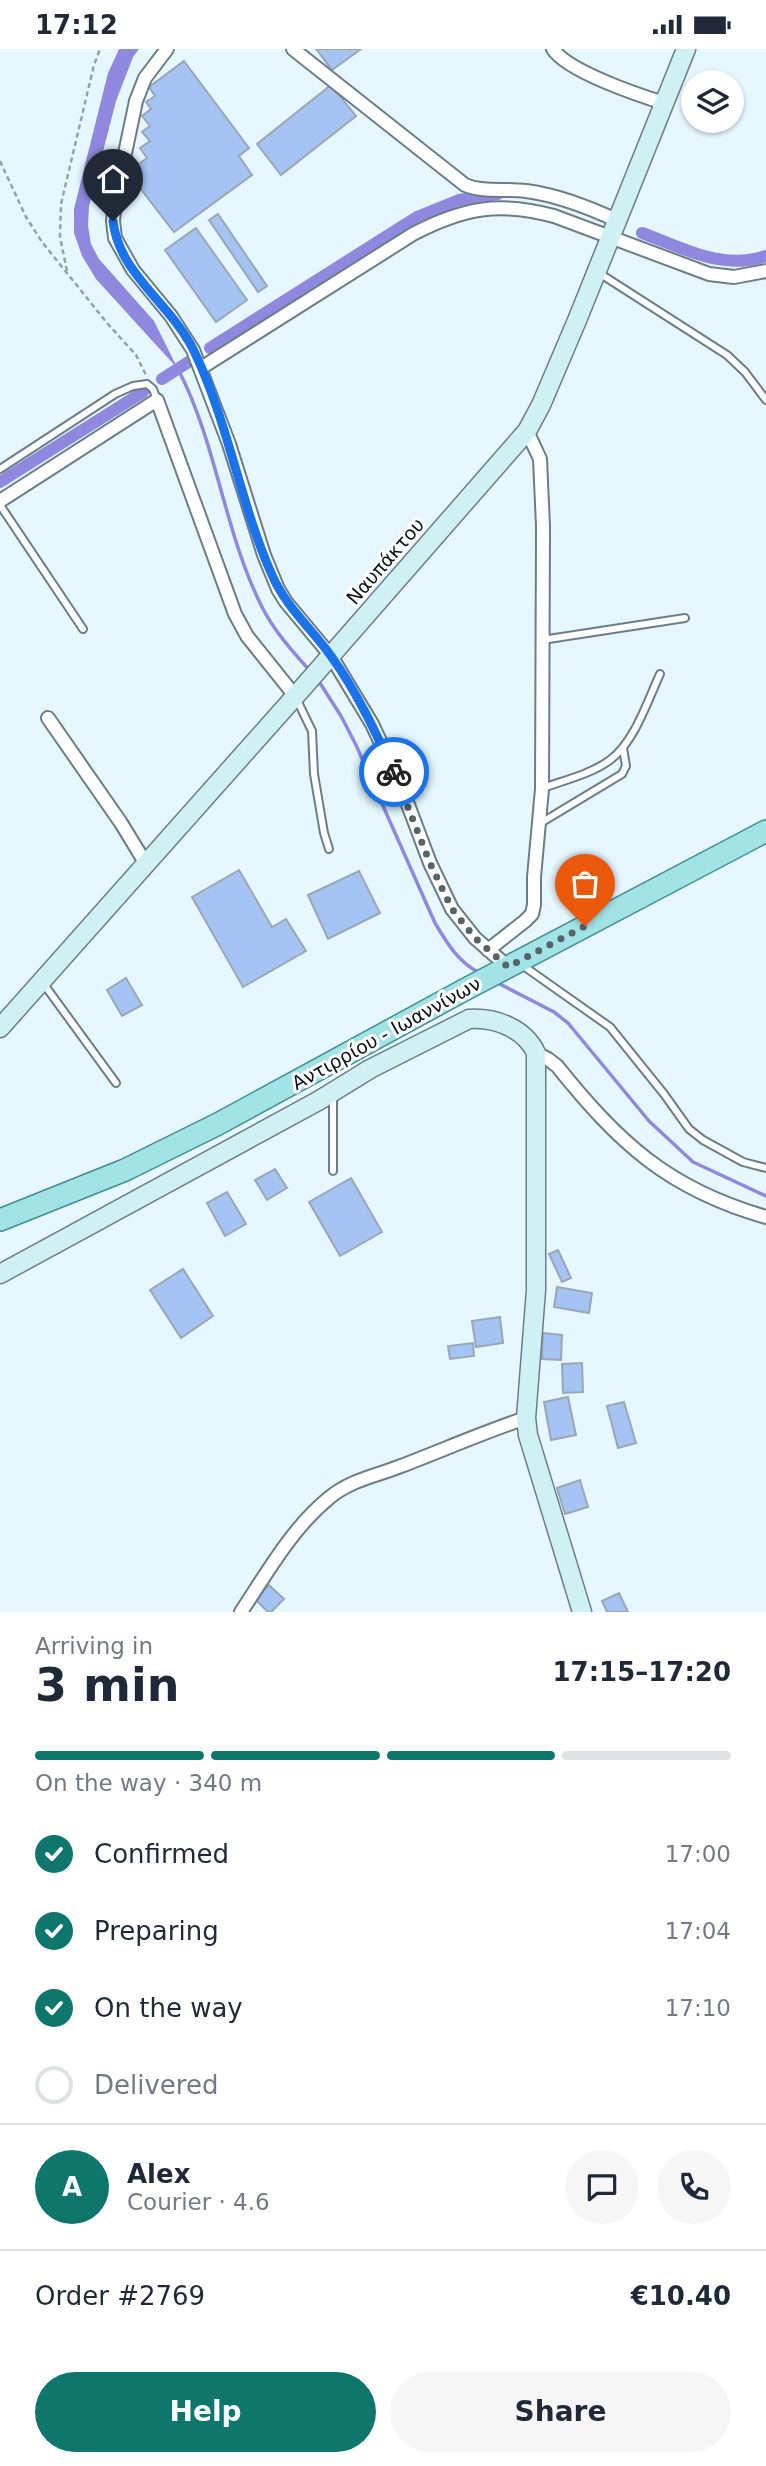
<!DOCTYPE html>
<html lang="en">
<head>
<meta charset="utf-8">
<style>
	:root { --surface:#fff; --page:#f6f6f7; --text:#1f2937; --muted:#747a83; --line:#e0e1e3; --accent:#0f766e }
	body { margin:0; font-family:"DejaVu Sans",sans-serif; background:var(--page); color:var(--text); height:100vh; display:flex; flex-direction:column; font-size:26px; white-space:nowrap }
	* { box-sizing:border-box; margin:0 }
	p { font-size:23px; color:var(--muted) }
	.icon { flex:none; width:38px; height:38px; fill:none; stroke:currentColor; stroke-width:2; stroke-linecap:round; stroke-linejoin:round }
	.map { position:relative; height:1563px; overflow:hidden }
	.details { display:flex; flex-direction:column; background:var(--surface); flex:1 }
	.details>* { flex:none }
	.fabs { position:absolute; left:681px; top:21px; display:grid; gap:14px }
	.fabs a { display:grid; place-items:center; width:63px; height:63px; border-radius:50%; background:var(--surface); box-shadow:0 2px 5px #0004; font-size:35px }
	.pin { position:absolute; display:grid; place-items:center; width:60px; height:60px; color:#fff; margin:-72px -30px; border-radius:50% 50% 50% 0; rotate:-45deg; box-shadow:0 0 7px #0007 }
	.pin .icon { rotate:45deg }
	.courier { position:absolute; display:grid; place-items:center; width:70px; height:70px; margin:-35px; border:5px solid #1a73e8; border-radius:50%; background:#fff; color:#222; box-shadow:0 2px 9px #0007 }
	.overview em { font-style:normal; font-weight:700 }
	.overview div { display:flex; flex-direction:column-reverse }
	.overview { display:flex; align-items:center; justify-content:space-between; height:119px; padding:0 35px }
	h1 { font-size:46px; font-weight:700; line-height:52px }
	.bar { display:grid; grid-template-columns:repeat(4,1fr); gap:10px 7px; align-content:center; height:84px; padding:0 35px }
	.bar i { height:9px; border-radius:5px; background:var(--line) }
	.bar .selected { background:var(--accent) }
	.bar p { grid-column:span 4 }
	.line { display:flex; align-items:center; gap:18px; padding:0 35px; border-top:2px solid var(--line) }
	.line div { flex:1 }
	.round { display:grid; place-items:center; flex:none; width:74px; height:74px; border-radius:37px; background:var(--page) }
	ol { padding:0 35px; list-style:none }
	li { display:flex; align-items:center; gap:21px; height:77px }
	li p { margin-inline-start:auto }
	li .icon { padding:7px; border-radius:50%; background:var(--accent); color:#fff; stroke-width:4 }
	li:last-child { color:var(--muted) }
	li i { width:38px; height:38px; border:4px solid var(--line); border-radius:50% }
	.cta { display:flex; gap:14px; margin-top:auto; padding:14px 35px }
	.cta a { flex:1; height:80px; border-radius:42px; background:var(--accent); color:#fff; font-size:28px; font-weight:700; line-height:80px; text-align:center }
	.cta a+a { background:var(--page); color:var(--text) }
	.status { display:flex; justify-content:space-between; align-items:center; height:49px; padding:0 35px; background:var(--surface); direction:ltr }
	.status svg { height:19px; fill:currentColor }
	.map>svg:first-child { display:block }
	.water { fill:#9088de }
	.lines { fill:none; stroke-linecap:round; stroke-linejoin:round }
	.stream { stroke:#9088de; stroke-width:3.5 }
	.canal { stroke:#9088de; stroke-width:12 }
	.building { fill:#a4c4f3; stroke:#9ba6b6; stroke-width:2 }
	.lane-casing { stroke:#6b7e87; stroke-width:10 }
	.street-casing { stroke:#6b7e87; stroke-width:16 }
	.secondary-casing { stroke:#6b7e87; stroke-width:21 }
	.primary-casing { stroke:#448e93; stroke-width:24 }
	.path { stroke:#94a2a8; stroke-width:2.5; stroke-dasharray:5 3.5; stroke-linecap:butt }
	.lane { stroke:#fff; stroke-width:6 }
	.street { stroke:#fff; stroke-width:12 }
	.secondary { stroke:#d0f1f3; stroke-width:18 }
	.primary { stroke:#a1e3e7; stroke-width:21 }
	.done { stroke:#586368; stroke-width:7; stroke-dasharray:0 12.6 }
	.route { stroke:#1a73e8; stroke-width:9 }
	.labels { text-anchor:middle; stroke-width:6; stroke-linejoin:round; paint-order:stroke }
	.street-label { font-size:19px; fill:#0b1316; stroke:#fff }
</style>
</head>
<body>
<div class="status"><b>17:12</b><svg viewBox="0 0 49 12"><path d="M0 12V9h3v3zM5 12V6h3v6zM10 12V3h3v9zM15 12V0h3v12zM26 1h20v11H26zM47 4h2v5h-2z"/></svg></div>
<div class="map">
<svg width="766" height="1563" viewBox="0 0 766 1563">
	<rect width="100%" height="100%" fill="#e6f7ff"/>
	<path class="water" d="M119,0h20l-6,8 -17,44 -27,105 -1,20 3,18 8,15 55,62 24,48 -82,-90 -14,-23 -8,-23v-24l34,-136z"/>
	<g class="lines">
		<path class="stream" d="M178,320c39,75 46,163 84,238 12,24 31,45 48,64
			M318,631l23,36 15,29 79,178c12,20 23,39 45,50
			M496,933l58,30 14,11 81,98 44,41 73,34"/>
		<path class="canal" d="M642,184c41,15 80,38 124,23
			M210,299l207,-131 42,-17 39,-6
			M162,330l28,-18
			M0,433l143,-90"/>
	</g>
	<path class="building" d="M316,0h45l-29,21z
		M184,12l65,87 -10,8 13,19 -78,57 -41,-53 8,-6 -5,-7 11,-8 -7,-10 10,-7 -8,-9 8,-6 -8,-10 9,-7 -5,-7 9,-6 -6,-9z
		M331,36l25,31 -75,59 -24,-31z
		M218,165l49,72 -9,6 -49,-72z
		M196,179l51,72 -31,22 -51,-72z
		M239,821l33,57 14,-8 20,32 -63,36 -51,-90z
		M359,822l21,42 -52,26 -20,-44z
		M126,929l16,27 -20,11 -15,-26z
		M275,1120l12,19 -20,12 -12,-20z
		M351,1129l31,54 -42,24 -31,-54z
		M227,1143l19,32 -21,12 -18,-33z
		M558,1201l13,28 -9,4 -13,-28z
		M183,1220l30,47 -32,22 -31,-48z
		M557,1238l35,6 -3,20 -35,-6z
		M500,1268l3,26 -27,4 -4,-26z
		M543,1284l19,2 -1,25 -19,-1z
		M473,1294l1,13 -24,3 -2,-13z
		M582,1314l1,29 -20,1 -1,-29z
		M568,1348l8,38 -25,5 -7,-38z
		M624,1353l12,41 -18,5 -11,-42z
		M580,1431l8,27 -23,7 -8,-26z
		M269,1536l15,14 -13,13h-3l-13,-13z
		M619,1544l9,19h-21l-5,-11z"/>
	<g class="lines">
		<g class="lane-casing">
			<path id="lane" d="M599,224l128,82 18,17 21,28
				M0,420l115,-75 18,-8 14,-2 6,5 4,11
				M0,456l83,124
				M542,591l143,-22
				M296,649l16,33 2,43 10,59 5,16
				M543,739c22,-8 48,-14 67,-28 24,-17 38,-60 50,-86
				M539,775l83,-50 4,-8 -3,-18
				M522,916l88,62 54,67 25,35 14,11 40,22 23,6
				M43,934l73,100
				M333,1122v-74"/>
		</g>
		<g class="street-casing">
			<path id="street" d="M167,0l-22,29 -9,23 -21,100 -2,20 2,17 18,32 38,46 22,34 36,94 35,111 14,34 8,13 45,54 41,68 29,62 29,77 22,46 23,29 33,29
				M293,0l172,136c19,8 41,3 61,6 31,4 62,16 90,29
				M553,0c14,22 85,46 111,54
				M201,319l212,-134c50,-26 86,-33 141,-18l155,58 25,3 32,-6
				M0,452l157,-101 78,214 12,22 48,60
				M48,669l73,105 25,41
				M488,901l37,-29 7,-7 2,-9v-28l8,-88 1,-263 -3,-67 -13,-28
				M536,1004l12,6 9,7c62,77 111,123 209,151
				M241,1563c26,-39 51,-84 88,-114 21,-18 47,-22 72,-32 42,-16 83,-34 125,-48"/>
		</g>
		<g class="secondary-casing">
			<path id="secondary" d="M0,979l306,-344 221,-253 14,-26 37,-87 108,-269
				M0,1225l318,-173 52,-32 99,-50c27,-2 56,10 67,34v237l-10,128 2,17 54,177"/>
		</g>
		<g class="primary-casing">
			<path id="primary" d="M0,1171l125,-50 93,-46 248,-135 300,-158"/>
		</g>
		<path class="path" d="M0,112l26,56 16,25 65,81 29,32 10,20
			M67,222l-7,-34 1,-33 33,-139 6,-16"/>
		<use href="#lane" class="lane"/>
		<use href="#street" class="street"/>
		<use href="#secondary" class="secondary"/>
		<use href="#primary" class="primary"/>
	</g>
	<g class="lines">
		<path class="done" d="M394,723l36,91 22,46 23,29 33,29 77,-41"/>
		<path class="route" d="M113,172c6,53 57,82 80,128 35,71 47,155 79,226 14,32 39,53 59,81 26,36 45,77 63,116"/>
	</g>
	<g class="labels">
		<g class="street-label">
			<text transform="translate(385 512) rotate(-49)" y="7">Ναυπάκτου</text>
			<text transform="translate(386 984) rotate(-29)" y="7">Αντιρρίου - Ιωαννίνων</text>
		</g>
	</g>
</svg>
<div class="fabs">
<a><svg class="icon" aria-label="layers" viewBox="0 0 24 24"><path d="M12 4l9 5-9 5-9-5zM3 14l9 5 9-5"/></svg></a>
</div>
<div class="pin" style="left:585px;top:877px;background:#ea580c"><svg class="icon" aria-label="bag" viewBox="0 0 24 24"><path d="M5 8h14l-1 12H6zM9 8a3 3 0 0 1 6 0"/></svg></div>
<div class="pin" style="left:113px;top:172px;background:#1f2937"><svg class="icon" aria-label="home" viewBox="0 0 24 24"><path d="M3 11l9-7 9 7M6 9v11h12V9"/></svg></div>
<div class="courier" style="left:394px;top:723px"><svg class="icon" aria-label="bike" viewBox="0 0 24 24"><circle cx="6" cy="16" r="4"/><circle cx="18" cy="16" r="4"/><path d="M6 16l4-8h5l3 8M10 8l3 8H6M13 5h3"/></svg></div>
</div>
<section class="details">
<div class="overview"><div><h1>3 min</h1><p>Arriving in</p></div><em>17:15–17:20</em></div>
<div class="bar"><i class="selected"></i><i class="selected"></i><i class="selected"></i><i></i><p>On the way · 340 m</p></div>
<ol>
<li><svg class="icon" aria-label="check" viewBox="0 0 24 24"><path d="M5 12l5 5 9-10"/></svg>Confirmed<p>17:00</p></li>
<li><svg class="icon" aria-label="check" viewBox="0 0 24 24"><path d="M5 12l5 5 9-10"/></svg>Preparing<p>17:04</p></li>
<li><svg class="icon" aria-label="check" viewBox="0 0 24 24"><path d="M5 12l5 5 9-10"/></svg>On the way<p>17:10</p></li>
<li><i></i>Delivered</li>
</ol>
<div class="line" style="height:126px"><b class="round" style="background:var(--accent);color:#fff">A</b><div><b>Alex</b><p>Courier · 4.6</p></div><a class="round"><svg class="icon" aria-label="chat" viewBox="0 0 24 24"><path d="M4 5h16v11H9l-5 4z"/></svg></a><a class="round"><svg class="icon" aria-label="phone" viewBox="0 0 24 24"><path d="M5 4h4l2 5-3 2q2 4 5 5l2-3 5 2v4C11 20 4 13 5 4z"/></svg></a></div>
<div class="line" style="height:91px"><div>Order #2769</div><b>€10.40</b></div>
<div class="cta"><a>Help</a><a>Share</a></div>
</section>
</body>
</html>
